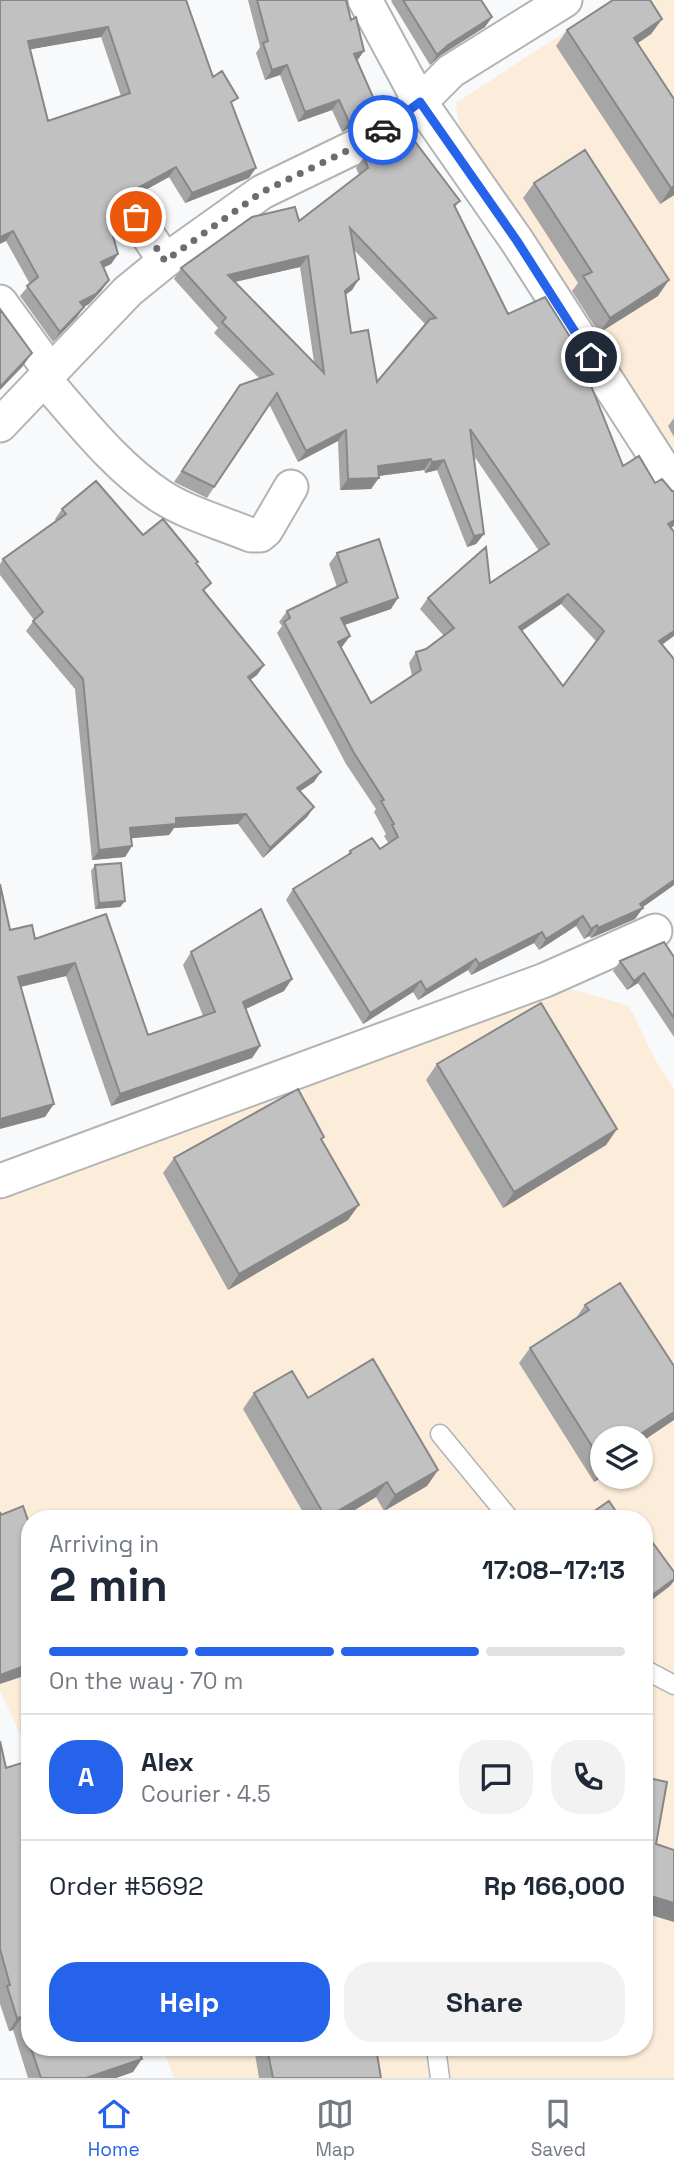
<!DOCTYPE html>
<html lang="en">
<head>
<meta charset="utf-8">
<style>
	:root { --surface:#fff; --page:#f2f2f3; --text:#1f2937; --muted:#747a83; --line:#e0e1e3; --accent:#2563eb }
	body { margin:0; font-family:"Space Grotesk",sans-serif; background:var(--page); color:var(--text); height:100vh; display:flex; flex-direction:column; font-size:26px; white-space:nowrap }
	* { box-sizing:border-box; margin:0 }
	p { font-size:23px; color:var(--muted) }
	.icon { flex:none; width:38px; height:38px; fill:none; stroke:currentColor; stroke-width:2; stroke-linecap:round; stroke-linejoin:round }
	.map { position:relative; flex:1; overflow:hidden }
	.details { position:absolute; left:21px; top:1510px; width:632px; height:546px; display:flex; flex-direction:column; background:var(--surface); border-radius:28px; box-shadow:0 2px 5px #0004 }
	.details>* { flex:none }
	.tools { position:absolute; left:590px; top:1426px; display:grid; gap:14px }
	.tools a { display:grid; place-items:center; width:63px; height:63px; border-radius:50%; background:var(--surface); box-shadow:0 2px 5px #0004; font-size:35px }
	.pin { position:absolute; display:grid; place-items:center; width:60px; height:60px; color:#fff; margin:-30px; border:4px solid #fff; border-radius:50%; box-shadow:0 2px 7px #0007 }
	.courier { position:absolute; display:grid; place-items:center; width:70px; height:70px; margin:-35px; border:5px solid #2563eb; border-radius:50%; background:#fff; color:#222; box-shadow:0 2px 9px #0007 }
	.summary em { font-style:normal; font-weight:700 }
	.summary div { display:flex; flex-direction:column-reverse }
	.summary { display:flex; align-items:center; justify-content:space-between; height:119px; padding:0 28px }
	h1 { font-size:46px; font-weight:700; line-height:52px }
	.bar { display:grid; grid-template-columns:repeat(4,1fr); gap:10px 7px; align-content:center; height:84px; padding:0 28px }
	.bar i { height:9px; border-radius:5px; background:var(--line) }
	.bar .active { background:var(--accent) }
	.bar p { grid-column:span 4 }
	.line { display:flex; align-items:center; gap:18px; padding:0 28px; border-top:2px solid var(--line) }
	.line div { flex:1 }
	.round { display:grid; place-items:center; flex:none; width:74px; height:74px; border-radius:28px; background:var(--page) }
	.action { display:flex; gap:14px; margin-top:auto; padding:14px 28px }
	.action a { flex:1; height:80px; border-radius:28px; background:var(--accent); color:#fff; font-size:28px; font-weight:700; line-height:80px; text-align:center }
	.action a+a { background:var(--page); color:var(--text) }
	.tabs { display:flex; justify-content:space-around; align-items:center; height:98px; border-top:2px solid var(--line); background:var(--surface); font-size:19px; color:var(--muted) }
	.tabs a { display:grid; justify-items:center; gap:4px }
	.tabs .active { color:var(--accent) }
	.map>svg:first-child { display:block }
	.education { fill:#fbedd9; fill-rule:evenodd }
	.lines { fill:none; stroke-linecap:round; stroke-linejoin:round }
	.service-casing { stroke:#b2b3b4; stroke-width:21 }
	.minor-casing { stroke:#b2b3b4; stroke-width:37 }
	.service { stroke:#fff; stroke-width:18 }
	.minor { stroke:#fff; stroke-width:33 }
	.wall { fill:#a7a6a7; fill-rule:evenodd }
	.shaded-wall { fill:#888788 }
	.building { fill:#c2c1c2; stroke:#888788; stroke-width:2; fill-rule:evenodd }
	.done { stroke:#6c6d6e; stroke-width:7; stroke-dasharray:0 12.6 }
	.route { stroke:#2563eb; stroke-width:9 }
</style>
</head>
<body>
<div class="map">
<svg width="674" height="2078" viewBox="0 0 674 2078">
	<rect width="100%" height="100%" fill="#f8f9fa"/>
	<path class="education" d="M614,0h60v454l-191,-284 -21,-38 -5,-17 -1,-12z
		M543,981l86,25 27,55 18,28v989h-500l-11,-30h481v-529h-614v238l-30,-67v-499zM602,1438h38v39h-38z"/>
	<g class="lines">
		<g class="service-casing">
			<path id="service" d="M440,1434l70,85
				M644,1669l30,16
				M436,2048l4,30"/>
		</g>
		<g class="minor-casing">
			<path id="minor" d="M365,0l55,102 97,139 157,244
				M165,261l97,-69 99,-48 21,-13 38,-29 31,-31 114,-71
				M0,302l51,70
				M44,379c36,41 72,88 118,118 27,17 60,26 89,38h9l6,-5 25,-43
				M0,425l128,-134 37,-30 -29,-44
				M0,1181l545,-201 110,-49"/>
		</g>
		<use href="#service" class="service"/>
		<use href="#minor" class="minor"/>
	</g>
	<path class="wall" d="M0,0h186l27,77 19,29 17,72 -64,25 -16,-26 -51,28 6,14 -7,10 -5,2 6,23 -7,10 -8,4 -1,22 -13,14 -5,3 -7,10 -24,25 -33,-46 10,-12 -24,-43zM101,37l20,59 -73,25 -18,-72z
		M248,0h98l11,61 20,45 -7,10 -28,16 -10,-22 -34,12 -18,-47 -15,5 -9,-27 4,-6z
		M392,0h89l11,17 -7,10 -44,28 -11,10 -39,-64z
		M662,19l-11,15 -13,9 36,152 -14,9 -104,-158 11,-16z
		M364,157l96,44 -5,6 53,107 82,58 -3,4 36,90 48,62 -9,116 12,15v226l-31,22 -8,12 -44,19 -2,-2 -5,3 -8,-13 -37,24 -5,-7 -63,32 -3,-5 -50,30 -5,-8 -50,32 -77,-124 7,-11 53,-32 4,-6 30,-2 9,-5 -5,-8 2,-2 -12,-22 2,-3 -30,-45 -69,-131 5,-7 -3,-4 8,-11 50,-24 -8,-23 8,-11 54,56 -47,16 6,11 -9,11 30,56 41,-27 -3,-13 7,-11 10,-3 18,-13 -24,-27 8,-11 62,-15 49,-32 -65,-95 10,78 -8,10 -9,3 -30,-77 -12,3 -1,-3 -46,6 -7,13 -31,1 -2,-49 -40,21 -29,-58 -62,94 -33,-16 66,-97 19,-7 -45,-45 4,-5 -44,-49 7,-11 118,-47 60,-46 -3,-7zM354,250l71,74 -48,58 -26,-49 -6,-38 7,-5 7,-11zM300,267l14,95 -79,-80zM561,604l35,37 -33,45 -41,-55z
		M534,183l124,113 -59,37 -27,-42 6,-8 -55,-85z
		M674,418v19l-6,-11z
		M62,509l81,26 55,27 -2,2 9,28 59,73 -7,10 -7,5 64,102 -14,9 14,16 -7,10 -44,41 -25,-34 -64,4 -5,7 -38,3 1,8 -7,11 -33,3 -17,-171 -49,-58 8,-11 -34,-45v-11l3,-5 53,-38 -1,-2z
		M95,865l30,36 -5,6 -25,2 -4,-38z
		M106,914l42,121 55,-19 -20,-51 8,-13 93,39 -38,18 14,37 -8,12 -141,48 -45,-130 -45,11 24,130 -35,-187 25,9z
		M674,957v80l-36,-54 -11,7 -14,-19 7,-10z
		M437,1064l180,65 -11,16 -103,63 -77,-128z
		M322,1140l26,80 -120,70 -65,-117 11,-15z
		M620,1283l-18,155v39l-8,5 -75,-119 11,-15 46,-30 9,-13z
		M254,1393l54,5 130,72 -11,16 -43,25 -8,-14 -36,22h-33l-64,-110z
		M0,1741l6,27 24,9v271h108l-5,24 -17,6h-88l-15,-48 -4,1 -9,-27z
		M254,2048h122l5,30h-122z"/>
	<path class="shaded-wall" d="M492,17l-7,10 -44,28 -11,10 7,-10 11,-10z
		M662,19l-11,15 -28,19 11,-15z
		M108,27l-7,10 -80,14 7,-10z
		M364,51l-7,10 -3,-7z
		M287,65l-7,10 -15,5 7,-10z
		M339,100l-7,10 -34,12 7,-10z
		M377,106l-7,10 -28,16 7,-10z
		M176,167l-7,10 -60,33 7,-10z
		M256,168l-7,10 -64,25 7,-10z
		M674,186v9l-14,9 11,-16z
		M124,219l-7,10 -14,6 7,-10z
		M13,231l-7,10 -6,3v-7z
		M118,254l-7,10 -17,8 7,-10z
		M308,256l-8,11 -79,18 7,-10z
		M359,279l-7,11 -15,11 8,-10z
		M109,280l-7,10 -13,14 -16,8 7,-10z
		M669,280l-11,16 -59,37 11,-15z
		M84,307l-7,10 -24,25 7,-10z
		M32,353l-9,13 -23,24v-3z
		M346,430l-8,11 -40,21 8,-11z
		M431,459l-7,11 -53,7 7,-11z
		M444,460l-7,10 -12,3 7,-11z
		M379,478l-8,11 -31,1 8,-11z
		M674,520v6l-13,8 7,-10z
		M484,534l-8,10 -9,3 7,-11z
		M568,594l-7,10 -50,34 8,-11z
		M398,598l-7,11 -58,20 8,-11z
		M674,631v5l-22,16 7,-11z
		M350,636l-8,11 -11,5 7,-10z
		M264,665l-7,10 -16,12 7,-10z
		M321,772l-7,10 -24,16 7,-10z
		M314,807l-7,10 -44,41 7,-10z
		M246,814l-8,10 -64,4 -5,7 -46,4 7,-11 46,-10z
		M132,846l-7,11 -33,3 7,-10z
		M674,880v5l-34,24 3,-1 -8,11 -44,19 7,-10 42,-24z
		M125,901l-5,6 -25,2 4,-6z
		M583,916l-7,10 -37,24 7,-11z
		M597,925l-8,11 -5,3 7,-10z
		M542,932l-8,11 -63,32 8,-11z
		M476,959l-8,11 -50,30 8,-10z
		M75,963l-9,13 -57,13 9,-12z
		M644,973l-6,10 -11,7 7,-9z
		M292,979l-8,12 -50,23 9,-12z
		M421,981l-8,11 -50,32 7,-11z
		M260,1046l-8,12 -141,48 9,-12z
		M54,1104l-9,13 -45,12v-10z
		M617,1129l-11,16 -103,63 11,-16z
		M359,1205l-11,15 -120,70 11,-16z
		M674,1412v8l-34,23v-5h-5z
		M438,1470l-11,16 -43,25 11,-16z
		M602,1470v7l-8,5z
		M387,1482l-11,15 -36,22h-15z
		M674,1579v2l-4,5 -26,20v-5z
		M30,1664v10l-30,10v-9z
		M644,1894l30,9v19l-30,-9z
		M22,2017l-9,13 -4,1 8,-13z
		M142,2059l-9,13 -17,6h-30z"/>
	<path class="building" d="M0,0h186l27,77 9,-6 16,27 -7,4 25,66 -64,25 -16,-26 -60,33 8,19 -14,6 8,29 -17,8 8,18 -13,14 -16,8 4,5 -24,25 -33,-46 11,-9 -25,-46 -13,6zM108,27l22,66 -82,28 -20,-80z
		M257,0h89l5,20 5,-3 8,34 -10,3 23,52 -28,16 -10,-22 -34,12 -18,-47 -15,5 -9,-27 5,-2z
		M403,0h78l11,17 -44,28 -11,10z
		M613,0h37l12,19 -28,19 40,61v87l-3,2 -104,-158z
		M407,131l53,70 -6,4 54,109 37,-17 37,59 8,16 -4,1 37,93 16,-10 16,27 7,-4 10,12h2v29l-6,4 6,8v99l-15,10 15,18v221l-34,24 3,4 -45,20 -1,-3 -6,4 -8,-13 -37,23 -4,-7 -63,32 -3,-5 -50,31 -5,-9 -51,32 -77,-124 58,-36 -1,-2 22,-13 8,11 18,-12 -6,-12 2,-1 -13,-23 3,-1 -30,-47 -70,-131 6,-4 -3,-7 60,-29 -10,-29 42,-14 19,59 -57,20 9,18 -12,6 33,61 50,-33 -5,-18 10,-3 28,-21 -26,-30 58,-51 4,36 59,-39 -79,-115 14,105 -10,2 -30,-76 -12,2 -1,-3 -53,7 1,12 -31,1 -2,-49 -40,21 -29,-58 -63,94 -32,-16 58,-86 33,-11 -51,-52 4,-4 -45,-50 71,-51 43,-10 4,14 69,-53 -4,-11zM350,228l86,90 -6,1 -53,63 -9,-52 -17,3 -6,-42 14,-12zM308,256l16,117 -96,-98zM568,594l36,37 -41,55 -44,-59z
		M585,150l84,130 -59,38 -27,-42 9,-4 -58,-89z
		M0,309l32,44 -32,34z
		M96,481l47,54 20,-16 35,43 -2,1 15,20 -8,7 61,75 -16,12 73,95 -24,16 17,19 -44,41 -24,-34 -70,4v6l-46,4 2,18 -33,4 -16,-171 -50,-58 10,-9 -40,-53 63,-45 -4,-5z
		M121,863l4,38 -26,2 -4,-38z
		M0,884l10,46 22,-5 3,14 71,-25 42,121 67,-23 -24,-60 70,-43 31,70 -49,23 17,44 -140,48 -45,-131 -57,14 36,127 -54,15z
		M664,942l10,15v61l-30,-45 -10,8 -14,-20z
		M541,1003l76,126 -103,63 -77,-128z
		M298,1089l26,48 -3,2 38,66 -120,69 -65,-116z
		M620,1283l54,83v46l-38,25v1h-34v24l-72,-114 59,-38 -4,-5z
		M373,1359l65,111 -43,25 -8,-13 -61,36 -72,-125 38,-22 16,27z
		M609,1501l12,18h-38z
		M23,1506l7,20v138l-30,11v-163l1,3z
		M650,1539l24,33v7l-30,22v-58z
		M0,1741l6,27 19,-6 5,15v266l-8,-26 -5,1 -10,-32 3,-1 -10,-36z
		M644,1777l23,5 -11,62 18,6v53l-30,-9z
		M31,2048h107l4,11 -56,19h-45z
		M267,2048h109l5,30h-108z"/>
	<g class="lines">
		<path class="done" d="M136,217l29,44 97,-69 99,-48 22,-14"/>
		<path class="route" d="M383,130l37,-28 97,139 74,116"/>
	</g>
</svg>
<div class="tools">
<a><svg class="icon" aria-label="layers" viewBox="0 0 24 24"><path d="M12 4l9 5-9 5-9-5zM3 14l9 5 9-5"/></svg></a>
</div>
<div class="pin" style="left:136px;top:217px;background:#ea580c"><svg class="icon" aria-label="bag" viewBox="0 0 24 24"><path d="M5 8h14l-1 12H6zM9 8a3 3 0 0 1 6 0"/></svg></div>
<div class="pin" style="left:591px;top:357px;background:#1f2937"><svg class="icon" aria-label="home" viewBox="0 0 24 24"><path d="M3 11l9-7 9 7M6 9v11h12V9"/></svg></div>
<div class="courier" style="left:383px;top:130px"><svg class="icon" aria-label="car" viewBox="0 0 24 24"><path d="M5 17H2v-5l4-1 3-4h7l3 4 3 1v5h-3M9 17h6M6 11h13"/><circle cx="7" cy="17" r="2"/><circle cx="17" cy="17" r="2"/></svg></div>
<section class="details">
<div class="summary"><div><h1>2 min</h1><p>Arriving in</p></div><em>17:08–17:13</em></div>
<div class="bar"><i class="active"></i><i class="active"></i><i class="active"></i><i></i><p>On the way · 70 m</p></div>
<div class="line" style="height:126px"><b class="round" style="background:var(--accent);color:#fff">A</b><div><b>Alex</b><p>Courier · 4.5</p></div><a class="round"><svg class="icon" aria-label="chat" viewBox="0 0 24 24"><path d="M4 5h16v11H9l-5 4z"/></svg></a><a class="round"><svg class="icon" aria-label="phone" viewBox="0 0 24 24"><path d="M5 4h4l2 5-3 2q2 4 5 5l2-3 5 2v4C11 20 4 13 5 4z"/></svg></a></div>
<div class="line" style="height:91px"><div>Order #5692</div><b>Rp 166,000</b></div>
<div class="action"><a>Help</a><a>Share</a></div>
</section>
</div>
<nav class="tabs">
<a class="active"><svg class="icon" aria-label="home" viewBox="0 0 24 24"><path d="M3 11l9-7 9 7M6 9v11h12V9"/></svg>Home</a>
<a><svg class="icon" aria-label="map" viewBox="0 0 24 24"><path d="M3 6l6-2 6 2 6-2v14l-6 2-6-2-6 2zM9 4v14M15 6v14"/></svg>Map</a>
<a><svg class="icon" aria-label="saved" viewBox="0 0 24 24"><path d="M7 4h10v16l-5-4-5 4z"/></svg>Saved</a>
</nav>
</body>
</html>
